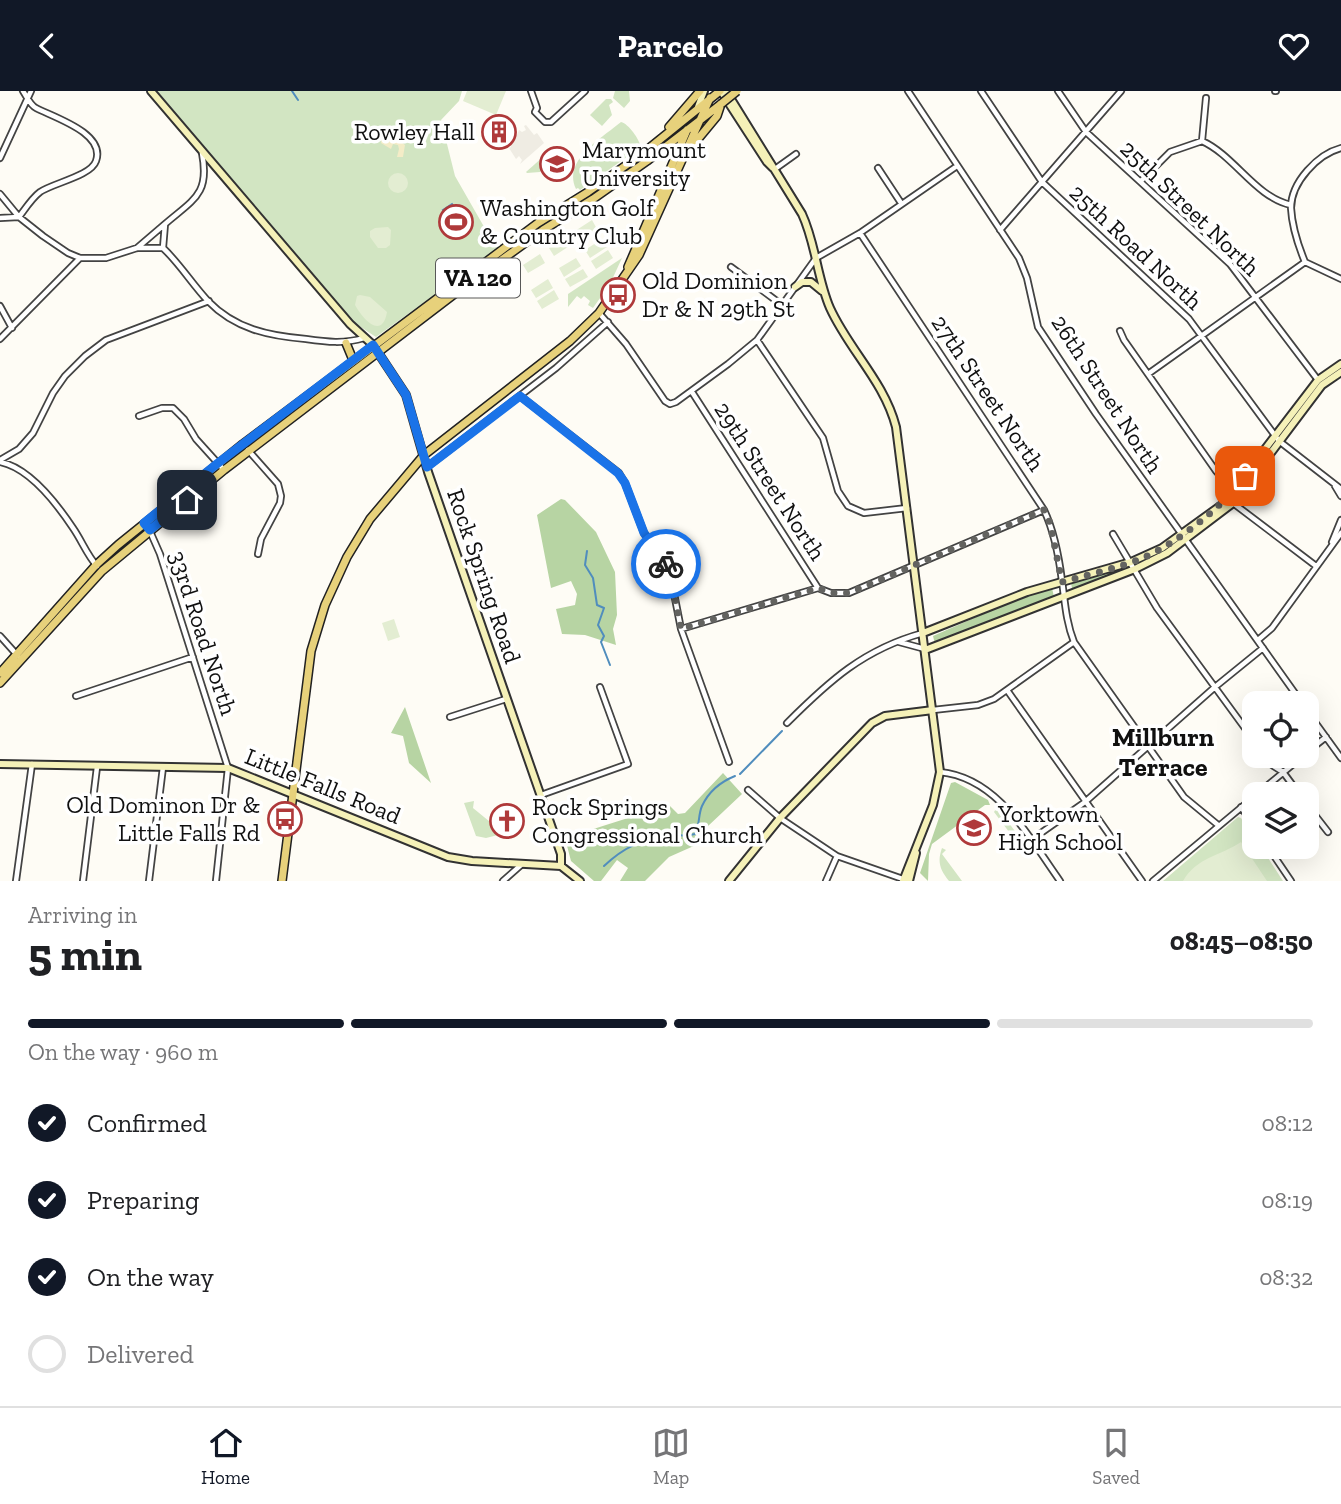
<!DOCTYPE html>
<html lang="en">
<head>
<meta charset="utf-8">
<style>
	:root { --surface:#fff; --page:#f2f2f2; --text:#202124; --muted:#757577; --line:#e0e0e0; --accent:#111827 }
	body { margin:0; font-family:"Zilla Slab",serif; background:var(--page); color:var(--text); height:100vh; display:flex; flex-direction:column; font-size:26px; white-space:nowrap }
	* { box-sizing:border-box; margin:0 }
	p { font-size:23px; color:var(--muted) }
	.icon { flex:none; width:38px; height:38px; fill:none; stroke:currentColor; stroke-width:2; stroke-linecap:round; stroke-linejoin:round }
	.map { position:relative; height:790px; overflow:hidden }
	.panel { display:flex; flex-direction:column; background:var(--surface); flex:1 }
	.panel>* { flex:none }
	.tools { position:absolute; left:1242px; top:600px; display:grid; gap:14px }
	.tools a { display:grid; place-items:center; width:77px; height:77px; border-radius:14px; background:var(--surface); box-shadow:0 7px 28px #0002; font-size:35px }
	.pin { position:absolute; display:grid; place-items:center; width:60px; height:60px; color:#fff; margin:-30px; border-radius:14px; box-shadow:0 4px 10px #0006 }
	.courier { position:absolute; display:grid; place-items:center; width:70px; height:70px; margin:-35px; border:5px solid #1a73e8; border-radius:50%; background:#fff; color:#222; box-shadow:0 2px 9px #0007 }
	.head em { font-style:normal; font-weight:800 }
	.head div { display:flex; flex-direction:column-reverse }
	.head { display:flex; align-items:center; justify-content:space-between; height:119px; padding:0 28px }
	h1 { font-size:46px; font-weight:800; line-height:52px }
	.bar { display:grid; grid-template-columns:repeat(4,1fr); gap:10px 7px; align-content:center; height:84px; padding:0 28px }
	.bar i { height:9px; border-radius:5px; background:var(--line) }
	.bar .on { background:var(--accent) }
	.bar p { grid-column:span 4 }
	ol { padding:0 28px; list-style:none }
	li { display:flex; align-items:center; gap:21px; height:77px }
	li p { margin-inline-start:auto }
	li .icon { padding:7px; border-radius:50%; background:var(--accent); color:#fff; stroke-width:4 }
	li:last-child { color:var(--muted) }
	li i { width:38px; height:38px; border:4px solid var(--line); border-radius:50% }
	header { display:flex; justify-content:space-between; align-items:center; height:91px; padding:0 28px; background:var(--accent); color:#fff; font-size:32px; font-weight:800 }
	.dock { display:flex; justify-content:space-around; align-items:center; height:98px; border-top:2px solid var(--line); background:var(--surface); font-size:19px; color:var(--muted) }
	.dock a { display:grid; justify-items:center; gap:4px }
	.dock .on { color:var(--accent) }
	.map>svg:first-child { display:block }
	.green { fill:#d2e5c2 }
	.forest { fill:#b7d4a3 }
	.sand { fill:#f4ecc7 }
	.pitch { fill:#e3edd2 }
	.plaza { fill:#efece3 }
	.water { fill:#bfdbef; stroke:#508dbd; stroke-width:2 }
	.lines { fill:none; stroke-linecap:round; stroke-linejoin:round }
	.stream { stroke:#508dbd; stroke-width:2 }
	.street-casing { stroke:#434343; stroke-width:8 }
	.secondary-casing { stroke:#323232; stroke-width:10 }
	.primary-casing { stroke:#212121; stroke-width:10 }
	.street { stroke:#fff; stroke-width:4.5 }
	.secondary { stroke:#f5f1b8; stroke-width:6 }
	.primary { stroke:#e7d17b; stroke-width:7 }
	.primary-bridge-casing { stroke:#212121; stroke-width:10; stroke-linecap:butt }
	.primary-bridge { stroke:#e7d17b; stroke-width:7 }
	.done { stroke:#636360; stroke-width:7; stroke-dasharray:0 12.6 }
	.route { stroke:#1a73e8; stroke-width:9 }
	.labels { text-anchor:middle; stroke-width:7; stroke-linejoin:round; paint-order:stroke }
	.shield { fill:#fff; stroke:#585858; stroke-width:2 }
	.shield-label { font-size:23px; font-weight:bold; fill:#101010 }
	.poi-label { font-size:24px; fill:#101010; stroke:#fff; text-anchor:start }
	.street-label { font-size:24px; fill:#101010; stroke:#fff }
	.neighbourhood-label { font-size:26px; font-weight:bold; fill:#101010; stroke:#fff }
</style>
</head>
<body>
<header><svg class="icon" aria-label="back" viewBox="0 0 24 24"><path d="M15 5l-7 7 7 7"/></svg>Parcelo<svg class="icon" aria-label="heart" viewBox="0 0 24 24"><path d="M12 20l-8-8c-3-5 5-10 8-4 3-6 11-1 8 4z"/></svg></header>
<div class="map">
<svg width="1341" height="790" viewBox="0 0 1341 790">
	<rect width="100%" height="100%" fill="#fefcf5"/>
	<path class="green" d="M157,0h305l-3,10 -18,19 14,56 28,49 19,21 -126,91 -23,-15z
		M615,0h14l1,10 -6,7 -11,-10z
		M606,8h5l2,3 -4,3 3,10 -10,11 -12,-11z
		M621,31c8,2 18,17 20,25l-61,43 -2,-2 -2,1c-14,-29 26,-51 45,-67z
		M544,65c9,2 8,3 16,10l-1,8 -10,-1 -1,-3 4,-5 -5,4 -5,-1 -2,4 -13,1 -1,-1z
		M622,167l-12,26 -17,24 -5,-3 2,-4 -6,-5 -3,3 -4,-3 -9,11v-13z
		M474,710l-1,7 22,18 3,9 -12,3 -10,-2 -12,-33z
		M997,716l26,35 -4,3 -25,-33z
		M1238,726l3,1 14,20v9h6l22,34h-120z
		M942,757l4,2 -4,4 20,27h-13c-9,-11 -12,-19 -7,-33z"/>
	<path class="forest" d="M561,408l4,1 31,32 19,40 2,43 -4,14 3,16 -31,-10 -23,-1 -6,-25 19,-4 2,-11 -6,-13 -20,7 -14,-73z
		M1120,477l2,2 -50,19 -1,-7z
		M1052,497l2,9 -119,47 -2,-8 89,-39z
		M405,616l26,76 -22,-20 -6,-27 -12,-3z
		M723,682l19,21 -35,33 -11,18 -27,12 -24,24h-25l8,-13 -11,-8 -16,21h-7l-23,-20 -6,-23 104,-33 9,9 7,-1z
		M955,691l33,18 2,5h-5l-53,39 -3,10 -1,27 -8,-8 31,-90z"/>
	<path class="sand" d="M389,42l16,12 -2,12h-6l2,-8 -1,-4 -5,-1 -2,5 -10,-6 1,-8z"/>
	<path class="pitch" d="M467,0h39l-10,24 -33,-14z
		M388 92a10 10 0 1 1 20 0a10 10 0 1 1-20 0Z
		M592,129l5,9 -17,10 -5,-8z
		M388,136l3,3 -1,15 -4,3h-8l-8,-11v-6l5,-3z
		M566,146l5,8 -17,11 -5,-8z
		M602,148l5,8 -17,11 -5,-8z
		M608,159l5,8 -17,11 -5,-8z
		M540,163l5,9 -17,10 -5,-8z
		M576,167l5,8 -17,11 -5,-9z
		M583,178l5,8 -18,10 -5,-8z
		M509,184l5,8 -18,11 -5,-9z
		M548,188l5,9 -17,10 -5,-8z
		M554,199l5,9 -17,10 -5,-8z
		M360,204l10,2 17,15c-5,29 -25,6 -32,-7l2,-9z
		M394,528l6,18 -12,4 -6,-18z
		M1241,751l26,39h-84c14,-24 37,-25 58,-39z"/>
	<path class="plaza" d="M526,34l8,10 3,-2 7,10 -24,21 2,-4 -3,-4 -3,3 -7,-11 2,-1 -2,-4 4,-3 -2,-3 2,-2 3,2 3,-7 3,2 4,-2 -2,-4z"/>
	<path class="water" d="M452,113l15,21 -17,12 -8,-12 8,-5 -7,-10z"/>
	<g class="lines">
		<path class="stream" d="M292,0l6,9
			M587,460l-2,14 8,13 4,27 7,3 -6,17 6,11 -3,6 9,23
			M740,683l42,-43
			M604,775c19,-18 37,-27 64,-30 10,-2 17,1 27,-2 5,-9 3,-19 7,-28 7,-15 18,-24 33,-30"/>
		<g class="street-casing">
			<path id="street" d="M531,0l6,17 -2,4 10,10h6l34,-31
				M908,0l111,167 8,20 11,49 58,87 206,289
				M981,0l61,91 147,137 90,122 62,48
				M1058,0l28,41 144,132 88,116
				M1275,0h1
				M1202,50c33,15 53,56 89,64
				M1202,50l4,-43
				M1341,57c-23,6 -50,34 -50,60 1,19 7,37 14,54l36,17
				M0,67l31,-67
				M878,77l23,35
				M775,78l21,-15
				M1141,90l29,-29 32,-11
				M0,103l19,23 24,19 25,17 12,5h26l31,-10h26l2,-24c29,-25 45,-30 37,-71
				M0,127l19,-1c6,-8 13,-19 21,-25 13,-9 51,-16 56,-31 10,-28 -43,-44 -60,-53 -6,-3 -9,-11 -13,-17
				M1000,139l121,-139
				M860,142l184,277c10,21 15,47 18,71 3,21 4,41 12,61l110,155 34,28
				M137,157l28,-24
				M163,157c17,16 29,36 45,53 27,28 61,35 98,38 21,3 38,5 58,-1
				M731,176l51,38
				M0,215l12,22
				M599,222l27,31 39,57 5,3 6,-2 52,-38 29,-24 59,-82 44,-25 97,-67
				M1120,240l4,9 92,131 23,25
				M0,248l80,-81
				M757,249l66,98 15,53 10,15 16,7 43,-5
				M1148,283l157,-112
				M692,301l126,196
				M520,305l99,77 6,10 19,50 21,27 5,13 11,56 48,133
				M139,325l23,-8h11l11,11 12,20 28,31
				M248,359l30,34 3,12 -1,7 -19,36 -3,15
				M0,369l19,-11 14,-16 20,-40 12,-17 20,-20 21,-16 103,-39
				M0,371c30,6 57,42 73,66 9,13 14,27 24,38
				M427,376l129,-99 52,-46
				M1335,395l6,10
				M1233,412l83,63
				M149,438l11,25 68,214 -12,113
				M1113,443l44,74 98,134
				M1332,451l9,-22
				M681,538l137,-41 13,5h18l195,-83
				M0,545l18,20
				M1258,549l14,-12 69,-95
				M899,551l26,7
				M1007,599l135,191
				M76,605l117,-39
				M933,619l45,-5 16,-6 80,-57
				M1307,620l34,47
				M450,626l56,-18
				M787,632c42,-42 77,-74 136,-90
				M1307,661l19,-15
				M1265,665l7,9 11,7 17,23
				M940,681c59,6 89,66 120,109
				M748,699l32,28 57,38 66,23
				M541,704l87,-31 -28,-77
				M1256,704l47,-39
				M1307,714l21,27
				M1241,716l14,20
				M1031,749l54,-38 130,-115 48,-39
				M1268,756l23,34
				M16,790l16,-117
				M83,790l14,-114
				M149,790l14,-114
				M503,790l18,-16
				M826,790l11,-25
				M1153,790l102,-85"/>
		</g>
		<g class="secondary-casing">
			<path id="secondary" d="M151,0l199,233 23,21 33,50 22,77 133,382v12
				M721,0l46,71 6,6
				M726,0l76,123c14,30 15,64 28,94 19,42 54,73 66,119l44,345 -7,33 -30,76
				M698,16l6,-16
				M795,196l7,-5h9l11,9
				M923,542l104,-41 104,-30 31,-14 61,-44 95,-124 23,-16
				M925,559l210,-81 32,-16 66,-50 89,-118 19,-13
				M0,673l228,4 220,89 24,4 89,5 19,15
				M729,790l51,-63 92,-95 13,-7 48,-6
				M909,790l7,-28"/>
		</g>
		<g class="primary-casing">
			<path id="primary" d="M669,36l31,-36
				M688,60l29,-35 4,-12
				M628,176l59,-137
				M346,252l7,17
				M0,582l96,-108 22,-20 125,-101 295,-221 50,-31 54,-38 78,-63
				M0,592l102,-112 122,-101 233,-178 86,-62 50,-31 54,-38 74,-57
				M282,790l29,-230 14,-46 22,-48 23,-38 54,-64 146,-114 29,-28 40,-58 71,-157"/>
		</g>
		<use href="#street" class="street"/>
		<use href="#secondary" class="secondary"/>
		<use href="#primary" class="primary"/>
		<g class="primary-bridge-casing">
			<path id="primary-bridge" d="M721,13l16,-13"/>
		</g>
		<use href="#primary-bridge" class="primary-bridge"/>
	</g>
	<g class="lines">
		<path class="done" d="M666,473l4,9 11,56 137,-41 13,5h18l195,-83 6,13 12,59c28,-8 57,-14 83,-25 35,-16 77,-50 100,-81"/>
		<path class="route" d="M187,409l-37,30 -6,-7 74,-60 155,-118 33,50 21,72 93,-71 98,77 7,10 19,50 22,31"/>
	</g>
	<defs>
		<g id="building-ring" transform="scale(1.75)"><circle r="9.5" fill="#fff" stroke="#af393a" stroke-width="1.5"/><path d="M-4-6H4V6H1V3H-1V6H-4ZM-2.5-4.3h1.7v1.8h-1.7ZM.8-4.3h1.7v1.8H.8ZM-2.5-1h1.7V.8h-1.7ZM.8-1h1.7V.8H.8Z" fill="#af393a"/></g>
		<g id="university-ring" transform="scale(1.75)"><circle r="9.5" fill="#fff" stroke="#af393a" stroke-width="1.5"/><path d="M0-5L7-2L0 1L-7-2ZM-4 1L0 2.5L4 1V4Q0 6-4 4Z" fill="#af393a"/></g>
		<g id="stadium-ring" transform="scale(1.75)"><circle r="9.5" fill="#fff" stroke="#af393a" stroke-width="1.5"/><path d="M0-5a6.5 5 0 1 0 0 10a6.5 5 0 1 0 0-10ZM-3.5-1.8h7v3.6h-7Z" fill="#af393a"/></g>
		<g id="bus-ring" transform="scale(1.75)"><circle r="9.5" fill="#fff" stroke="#af393a" stroke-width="1.5"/><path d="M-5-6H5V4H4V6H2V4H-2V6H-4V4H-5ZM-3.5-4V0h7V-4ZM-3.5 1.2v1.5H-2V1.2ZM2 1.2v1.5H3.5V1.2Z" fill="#af393a"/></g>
		<g id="church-ring" transform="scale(1.75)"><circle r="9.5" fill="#fff" stroke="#af393a" stroke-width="1.5"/><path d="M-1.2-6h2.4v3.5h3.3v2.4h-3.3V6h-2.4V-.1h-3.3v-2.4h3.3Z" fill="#af393a"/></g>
		<g id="school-ring" transform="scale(1.75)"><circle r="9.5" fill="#fff" stroke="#af393a" stroke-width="1.5"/><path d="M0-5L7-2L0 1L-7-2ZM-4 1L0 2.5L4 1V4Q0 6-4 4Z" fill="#af393a"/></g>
	</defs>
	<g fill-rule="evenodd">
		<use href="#building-ring" x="499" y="41"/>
		<use href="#university-ring" x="557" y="73"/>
		<use href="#stadium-ring" x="456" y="131"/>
		<use href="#bus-ring" x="618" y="204"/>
		<use href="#bus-ring" x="285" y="728"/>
		<use href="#church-ring" x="507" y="730"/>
		<use href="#school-ring" x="974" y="737"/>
	</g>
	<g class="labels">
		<rect class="shield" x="436" y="167.5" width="84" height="39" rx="5"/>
		<g class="shield-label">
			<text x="478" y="195">VA 120</text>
		</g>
		<g class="poi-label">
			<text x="475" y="49" text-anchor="end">Rowley Hall</text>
			<text x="582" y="67">Marymount<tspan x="582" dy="28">University</tspan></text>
			<text x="480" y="125">Washington Golf<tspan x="480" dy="28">&amp; Country Club</tspan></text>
			<text x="642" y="198">Old Dominion<tspan x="642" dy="28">Dr &amp; N 29th St</tspan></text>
			<text x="260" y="722" text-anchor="end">Old Dominon Dr &amp;<tspan x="260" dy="28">Little Falls Rd</tspan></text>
			<text x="532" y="724">Rock Springs<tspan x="532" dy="28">Congressional Church</tspan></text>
			<text x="998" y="731">Yorktown<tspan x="998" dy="28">High School</tspan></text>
		</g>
		<g class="street-label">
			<text transform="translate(1190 117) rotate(44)" y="8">25th Street North</text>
			<text transform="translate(1136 156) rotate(43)" y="8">25th Road North</text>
			<text transform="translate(988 302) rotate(56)" y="8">27th Street North</text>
			<text transform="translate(1107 303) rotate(57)" y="8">26th Street North</text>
			<text transform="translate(770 390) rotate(57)" y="8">29th Street North</text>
			<text transform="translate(484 485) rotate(71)" y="8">Rock Spring Road</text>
			<text transform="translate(203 542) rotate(72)" y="8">33rd Road North</text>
			<text transform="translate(323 695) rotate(22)" y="8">Little Falls Road</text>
		</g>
		<g class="neighbourhood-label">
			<text x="1163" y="655">Millburn<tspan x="1163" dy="30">Terrace</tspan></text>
		</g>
	</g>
</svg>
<div class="tools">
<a><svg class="icon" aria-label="locate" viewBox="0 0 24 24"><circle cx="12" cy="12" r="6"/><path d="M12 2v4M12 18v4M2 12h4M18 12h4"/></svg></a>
<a><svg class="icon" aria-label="layers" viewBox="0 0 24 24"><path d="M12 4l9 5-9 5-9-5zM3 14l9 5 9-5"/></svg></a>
</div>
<div class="pin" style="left:1245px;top:385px;background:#ea580c"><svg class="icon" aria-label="bag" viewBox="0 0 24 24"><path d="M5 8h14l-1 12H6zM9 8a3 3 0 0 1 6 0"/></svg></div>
<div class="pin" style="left:187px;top:409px;background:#1f2937"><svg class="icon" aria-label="home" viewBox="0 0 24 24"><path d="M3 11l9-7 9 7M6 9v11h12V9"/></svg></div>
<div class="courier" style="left:666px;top:473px"><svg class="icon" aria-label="bike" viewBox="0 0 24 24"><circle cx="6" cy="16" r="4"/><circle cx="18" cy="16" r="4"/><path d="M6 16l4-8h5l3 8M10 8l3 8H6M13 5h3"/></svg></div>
</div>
<section class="panel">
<div class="head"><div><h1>5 min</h1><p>Arriving in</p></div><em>08:45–08:50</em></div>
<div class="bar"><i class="on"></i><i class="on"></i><i class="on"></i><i></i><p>On the way · 960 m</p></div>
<ol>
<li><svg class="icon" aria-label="check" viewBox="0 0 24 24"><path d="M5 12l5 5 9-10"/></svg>Confirmed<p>08:12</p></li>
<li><svg class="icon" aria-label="check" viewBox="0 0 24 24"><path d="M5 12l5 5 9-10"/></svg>Preparing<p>08:19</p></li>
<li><svg class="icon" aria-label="check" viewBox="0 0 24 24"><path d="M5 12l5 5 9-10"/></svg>On the way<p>08:32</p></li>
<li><i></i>Delivered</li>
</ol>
</section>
<nav class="dock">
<a class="on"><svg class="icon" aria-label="home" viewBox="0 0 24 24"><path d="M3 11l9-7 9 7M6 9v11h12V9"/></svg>Home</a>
<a><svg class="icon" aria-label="map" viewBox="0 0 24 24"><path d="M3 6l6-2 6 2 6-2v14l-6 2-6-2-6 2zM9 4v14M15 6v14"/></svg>Map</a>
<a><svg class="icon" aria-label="saved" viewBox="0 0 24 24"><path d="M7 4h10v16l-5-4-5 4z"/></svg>Saved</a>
</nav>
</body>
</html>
